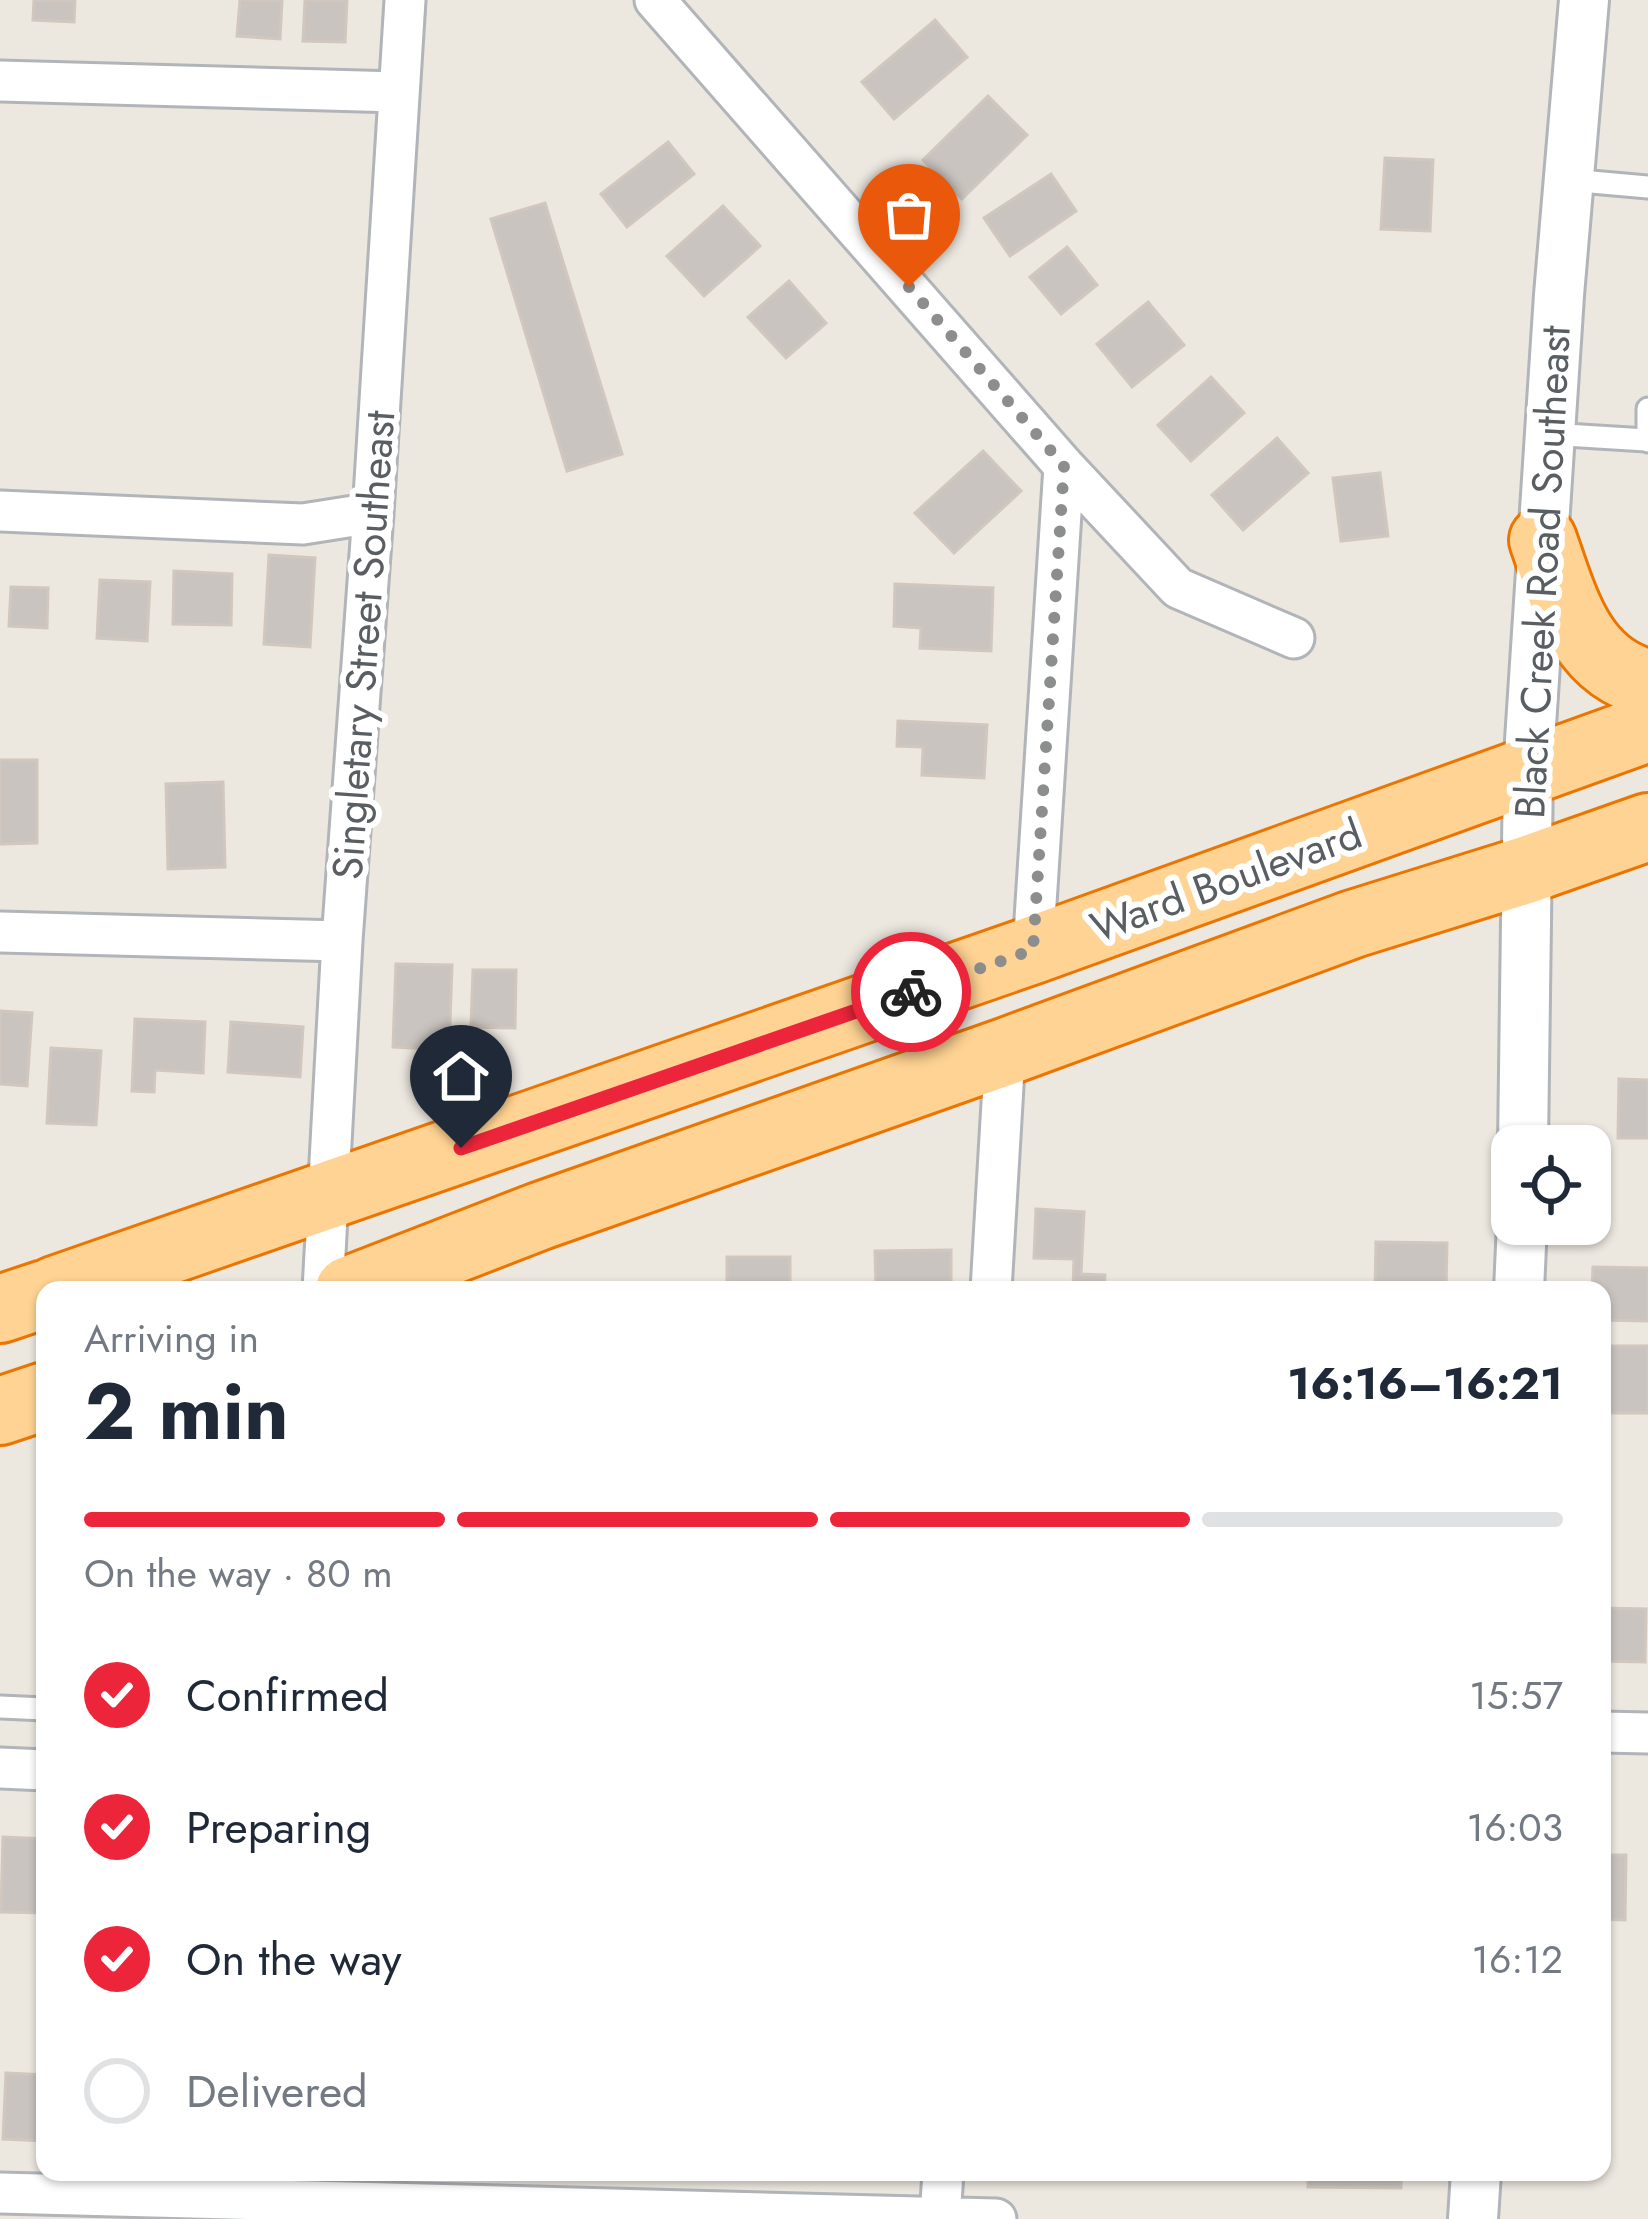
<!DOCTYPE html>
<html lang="en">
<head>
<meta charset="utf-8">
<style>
	:root { --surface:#fff; --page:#f6f6f7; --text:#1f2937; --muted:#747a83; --line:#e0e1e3; --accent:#ed253b }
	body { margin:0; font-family:Jost,sans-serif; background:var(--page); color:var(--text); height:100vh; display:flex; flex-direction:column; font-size:45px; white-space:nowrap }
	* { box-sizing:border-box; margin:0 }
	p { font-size:39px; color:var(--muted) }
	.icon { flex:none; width:66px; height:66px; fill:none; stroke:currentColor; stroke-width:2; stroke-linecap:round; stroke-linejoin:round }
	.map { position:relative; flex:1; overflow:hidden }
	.details { position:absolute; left:36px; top:1281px; width:1575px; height:900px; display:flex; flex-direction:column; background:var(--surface); border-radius:24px; box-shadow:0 3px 9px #0004 }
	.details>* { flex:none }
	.tools { position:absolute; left:1491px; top:1125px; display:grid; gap:24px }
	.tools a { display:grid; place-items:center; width:120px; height:120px; border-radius:24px; background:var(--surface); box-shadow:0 3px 9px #0004; font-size:60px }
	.pin { position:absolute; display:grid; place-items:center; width:102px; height:102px; color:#fff; margin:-123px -51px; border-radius:50% 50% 50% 0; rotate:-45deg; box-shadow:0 0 12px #0007 }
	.pin .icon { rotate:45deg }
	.courier { position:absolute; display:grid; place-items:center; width:120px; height:120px; margin:-60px; border:9px solid #ed253b; border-radius:50%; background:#fff; color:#222; box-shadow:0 3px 15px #0007 }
	.summary em { font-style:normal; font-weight:700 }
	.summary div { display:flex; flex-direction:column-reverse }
	.summary { display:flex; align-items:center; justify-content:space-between; height:204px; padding:0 48px }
	h1 { font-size:78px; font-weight:700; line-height:90px }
	.bar { display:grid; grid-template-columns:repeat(4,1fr); gap:18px 12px; align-content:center; height:144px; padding:0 48px }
	.bar i { height:15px; border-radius:9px; background:var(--line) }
	.bar .current { background:var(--accent) }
	.bar p { grid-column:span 4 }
	ol { padding:0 48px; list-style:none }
	li { display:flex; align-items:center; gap:36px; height:132px }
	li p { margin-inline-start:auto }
	li .icon { padding:12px; border-radius:50%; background:var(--accent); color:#fff; stroke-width:4 }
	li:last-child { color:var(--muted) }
	li i { width:66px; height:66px; border:6px solid var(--line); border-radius:50% }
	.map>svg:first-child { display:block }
	.building { fill:#c9c4bf; stroke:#d1c7be; stroke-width:3 }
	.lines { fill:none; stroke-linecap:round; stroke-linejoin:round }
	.service-casing { stroke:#b1b4b8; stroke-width:27 }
	.minor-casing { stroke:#b1b4b8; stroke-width:45 }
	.tertiary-casing { stroke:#b1b4b8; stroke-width:54 }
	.trunk-casing { stroke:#ec7500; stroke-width:72 }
	.service { stroke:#fff; stroke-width:21 }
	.minor { stroke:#fff; stroke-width:39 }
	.tertiary { stroke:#fff; stroke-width:48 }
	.trunk { stroke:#ffd393; stroke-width:66 }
	.done { stroke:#8c8e8d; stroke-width:12; stroke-dasharray:0 21.6 }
	.route { stroke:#ed253b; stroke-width:15 }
	.labels { text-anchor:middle; stroke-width:12; stroke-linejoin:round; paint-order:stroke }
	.street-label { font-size:42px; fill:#585e61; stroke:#fff }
</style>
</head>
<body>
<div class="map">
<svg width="1648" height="2219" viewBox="0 0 1648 2219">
	<rect width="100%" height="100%" fill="#ece7df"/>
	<path class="building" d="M34,0h41l-1,22 -41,-2z
		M240,0h42l-2,39 -43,-3z
		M305,0h42l-2,42 -42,-1z
		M935,20l32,37 -73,62 -32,-37z
		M988,96l39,39 -65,64 -39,-39z
		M668,142l26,32 -67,53 -26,-33z
		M1385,158l48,2 -3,71 -49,-2z
		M1051,174l25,37 -66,45 -26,-38z
		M545,203l77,251 -55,17 -76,-252z
		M723,206l37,40 -56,50 -37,-40z
		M1067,247l30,38 -36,29 -31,-37z
		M789,281l37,42 -40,35 -38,-41z
		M1148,302l36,43 -52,42 -35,-43z
		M1211,377l33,36 -53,48 -33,-36z
		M1277,438l31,35 -65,57 -31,-35z
		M983,451l38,40 -67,62 -39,-40z
		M1380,473l8,63 -47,5 -8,-63z
		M269,555l46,3 -5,89 -46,-3z
		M174,571l58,3 -1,51 -58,-1z
		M100,580l50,2 -3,59 -50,-3z
		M895,584l98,4 -2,63 -71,-3 1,-20 -27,-2z
		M11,587l37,1 -1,40 -38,-2z
		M898,721l89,4 -3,53 -62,-3 1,-28 -26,-1z
		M0,760h37v83l-37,1z
		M223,782l2,85 -57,2 -2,-85z
		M396,964l56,1 -3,85 -56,-3z
		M473,970h43l-1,58 -44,-1z
		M0,1011l32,2 -5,73 -27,-2z
		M135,1019l70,3 -2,51 -48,-3 -1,22 -22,-1z
		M231,1022l72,5 -3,50 -72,-5z
		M51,1048l50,3 -5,74 -49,-2z
		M1619,1079l29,1v58h-30z
		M1036,1209l48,3 -3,62 24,1 -1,15h-31l1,-31 -40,-1z
		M1376,1242l71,1 -1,47h-71z
		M951,1250v40h-75l-1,-39z
		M727,1257h63v33h-63z
		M1593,1267l55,1v53l-46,-1v-30h-10z
		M1602,1346h46v67h-46z
		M1602,1608l44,1 -1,53 -43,-1z
		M3,1837l42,2v74l-44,-1z
		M1602,1855h24l-1,65 -23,-1z
		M6,2073l39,2v66l-42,-2z
		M1308,2172h93v16l-93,-1z"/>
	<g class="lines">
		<g class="service-casing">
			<path id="service" d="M1569,180l79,7
				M1648,409v32
				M1549,434l97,6
				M0,1707l45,2"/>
		</g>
		<g class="minor-casing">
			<path id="minor" d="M655,0l409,466 114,122 116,50
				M0,81l398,11
				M0,511l303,13 70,-11
				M0,932l342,9
				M1033,950l31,-484
				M323,1290l19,-349 31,-428 32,-513
				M991,1290l14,-238
				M1602,1732l46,1
				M0,1768l45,2
				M0,2193l996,26
				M940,2219l3,-47"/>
		</g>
		<g class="tertiary-casing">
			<path id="tertiary" d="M1523,1146l5,-375 31,-476 25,-295
				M1519,1290l3,-66
				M1473,2219l3,-47"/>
		</g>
		<g class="trunk-casing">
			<path id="trunk" d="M1543,540c21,59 37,127 105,143
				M55,1290l978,-340 615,-222
				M349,1290l191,-74 465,-164 348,-128 173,-54 122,-43
				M0,1309l45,-15
				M0,1411l45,-15"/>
		</g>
		<use href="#service" class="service"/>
		<use href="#minor" class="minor"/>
		<use href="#tertiary" class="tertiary"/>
		<use href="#trunk" class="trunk"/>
	</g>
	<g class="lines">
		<path class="done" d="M909,287l155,179 -31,484 -122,42"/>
		<path class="route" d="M461,1148l450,-156"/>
	</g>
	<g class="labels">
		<g class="street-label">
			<text transform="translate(1542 572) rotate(-87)" y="15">Black Creek Road Southeast</text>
			<text transform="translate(363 645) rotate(-86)" y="15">Singletary Street Southeast</text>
			<text transform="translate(1226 880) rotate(-20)" y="15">Ward Boulevard</text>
		</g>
	</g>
</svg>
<div class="tools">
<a><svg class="icon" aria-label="locate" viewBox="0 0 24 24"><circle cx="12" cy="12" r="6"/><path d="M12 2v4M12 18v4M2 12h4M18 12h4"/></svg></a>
</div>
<div class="pin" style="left:909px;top:287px;background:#ea580c"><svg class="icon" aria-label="bag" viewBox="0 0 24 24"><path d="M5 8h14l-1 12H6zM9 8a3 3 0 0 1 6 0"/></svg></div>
<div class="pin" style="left:461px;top:1148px;background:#1f2937"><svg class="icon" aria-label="home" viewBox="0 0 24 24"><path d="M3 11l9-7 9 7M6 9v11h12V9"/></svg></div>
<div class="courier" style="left:911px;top:992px"><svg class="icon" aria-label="bike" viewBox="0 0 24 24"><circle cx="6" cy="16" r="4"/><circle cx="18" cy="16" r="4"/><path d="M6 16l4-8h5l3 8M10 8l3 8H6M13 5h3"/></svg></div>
<section class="details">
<div class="summary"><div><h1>2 min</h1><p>Arriving in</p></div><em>16:16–16:21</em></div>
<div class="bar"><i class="current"></i><i class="current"></i><i class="current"></i><i></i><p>On the way · 80 m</p></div>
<ol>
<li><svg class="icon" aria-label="check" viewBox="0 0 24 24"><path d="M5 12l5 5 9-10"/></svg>Confirmed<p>15:57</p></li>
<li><svg class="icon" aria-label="check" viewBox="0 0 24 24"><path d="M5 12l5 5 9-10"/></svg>Preparing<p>16:03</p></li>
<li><svg class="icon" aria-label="check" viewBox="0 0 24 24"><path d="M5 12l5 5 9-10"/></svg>On the way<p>16:12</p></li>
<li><i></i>Delivered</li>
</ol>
</section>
</div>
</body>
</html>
